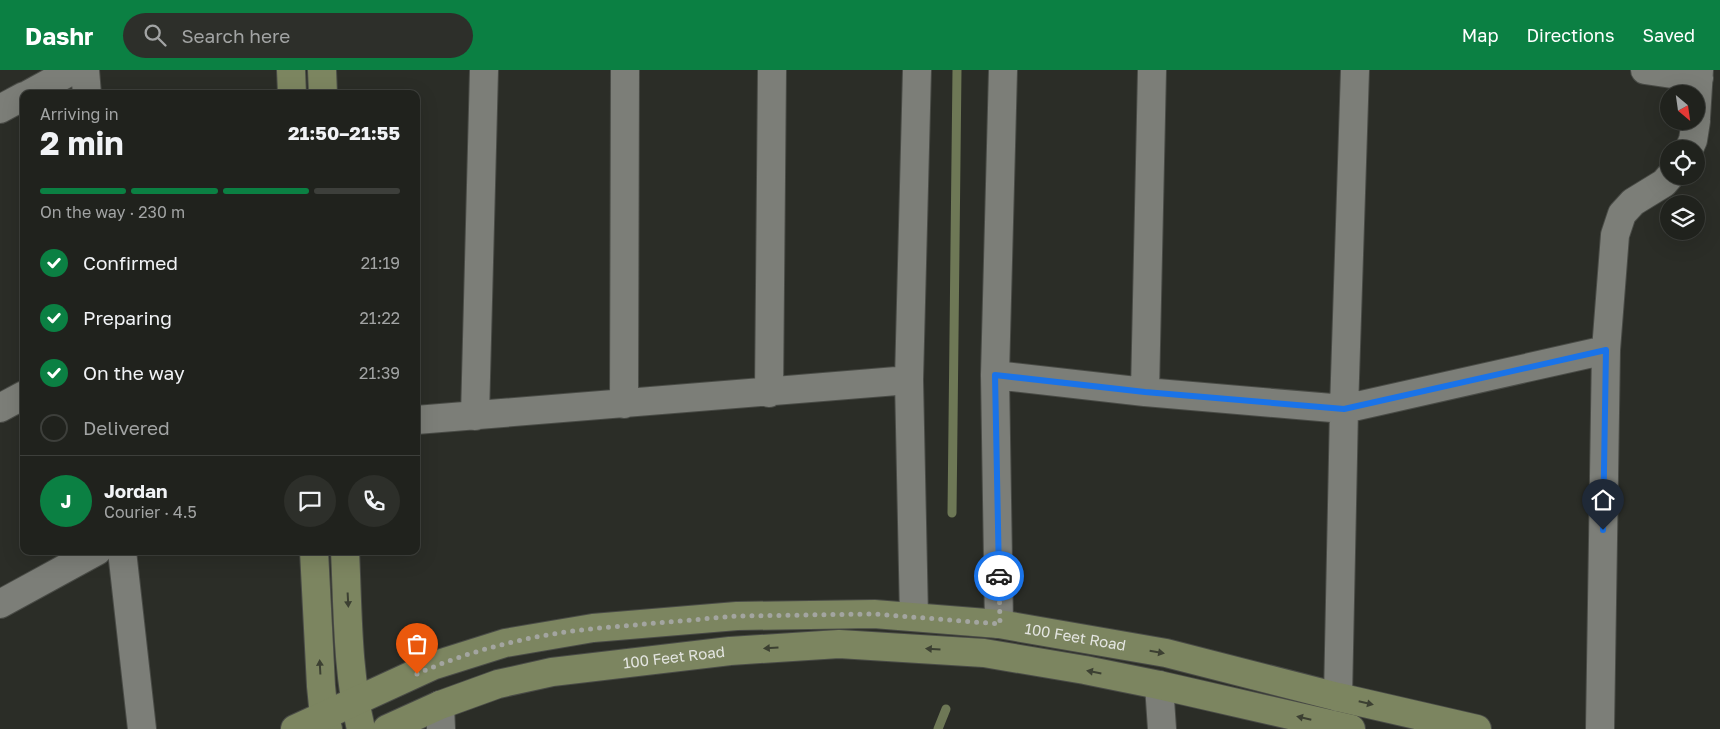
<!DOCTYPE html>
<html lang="en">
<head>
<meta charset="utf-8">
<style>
	:root { --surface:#20221d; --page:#2d2f2a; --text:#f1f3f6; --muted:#a2a4a4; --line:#3d3f3b; --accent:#0b8043 }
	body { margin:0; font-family:"Golos Text",sans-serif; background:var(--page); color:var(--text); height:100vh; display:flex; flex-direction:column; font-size:19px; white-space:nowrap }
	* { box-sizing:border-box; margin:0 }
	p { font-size:16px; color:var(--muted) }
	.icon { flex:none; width:28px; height:28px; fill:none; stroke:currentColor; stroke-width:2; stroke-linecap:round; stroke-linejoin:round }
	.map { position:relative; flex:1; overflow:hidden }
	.panel { position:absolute; left:20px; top:20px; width:400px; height:465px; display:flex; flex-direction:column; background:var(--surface); border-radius:10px; box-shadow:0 5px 20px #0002,0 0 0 1px var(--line) }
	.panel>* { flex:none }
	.needle { width:32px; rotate:151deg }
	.controls { position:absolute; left:1660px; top:15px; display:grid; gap:10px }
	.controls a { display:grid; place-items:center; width:45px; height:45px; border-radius:50%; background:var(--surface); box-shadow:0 5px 20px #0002,0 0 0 1px var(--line); font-size:25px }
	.pin { position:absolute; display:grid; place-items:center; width:42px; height:42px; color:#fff; margin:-51px -21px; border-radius:50% 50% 50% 0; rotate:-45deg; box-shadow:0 0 5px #0007 }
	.pin .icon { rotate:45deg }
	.courier { position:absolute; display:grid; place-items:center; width:50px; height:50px; margin:-25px; border:4px solid #1a73e8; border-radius:50%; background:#fff; color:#222; box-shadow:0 1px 6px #0007 }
	.headline em { font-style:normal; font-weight:700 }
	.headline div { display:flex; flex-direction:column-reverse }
	.headline { display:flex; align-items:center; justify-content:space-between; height:85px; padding:0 20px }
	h1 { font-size:32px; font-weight:700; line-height:38px }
	.bar { display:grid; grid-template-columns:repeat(4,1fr); gap:8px 5px; align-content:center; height:60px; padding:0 20px }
	.bar i { height:6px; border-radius:4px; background:var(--line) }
	.bar .on { background:var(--accent) }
	.bar p { grid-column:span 4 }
	.line { display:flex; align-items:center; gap:12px; padding:0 20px; border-top:1px solid var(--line) }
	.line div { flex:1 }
	.round { display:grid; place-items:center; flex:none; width:52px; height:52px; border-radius:26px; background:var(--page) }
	ol { padding:0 20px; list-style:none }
	li { display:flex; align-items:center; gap:15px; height:55px }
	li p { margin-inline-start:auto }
	li .icon { padding:5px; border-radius:50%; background:var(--accent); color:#fff; stroke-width:4 }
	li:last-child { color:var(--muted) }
	li i { width:28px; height:28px; border:2px solid var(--line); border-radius:50% }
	header { display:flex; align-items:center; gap:30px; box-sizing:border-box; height:70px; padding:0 25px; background:var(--accent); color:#fff }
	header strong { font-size:24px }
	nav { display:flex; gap:28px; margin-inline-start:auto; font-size:18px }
	.search { width:350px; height:45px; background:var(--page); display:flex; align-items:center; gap:12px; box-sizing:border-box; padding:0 18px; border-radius:28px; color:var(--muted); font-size:19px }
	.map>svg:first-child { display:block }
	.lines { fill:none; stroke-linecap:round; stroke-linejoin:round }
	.stream { stroke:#6e7856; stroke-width:9 }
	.street-casing { stroke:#494b46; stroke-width:30 }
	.secondary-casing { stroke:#494b46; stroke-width:30 }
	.street { stroke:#7c7e78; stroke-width:28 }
	.secondary { stroke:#7c8560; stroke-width:28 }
	.oneway { fill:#3c4032 }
	.done { stroke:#a3a5a0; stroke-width:5; stroke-dasharray:0 9 }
	.route { stroke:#1a73e8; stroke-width:6 }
	.labels { text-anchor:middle; stroke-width:4; stroke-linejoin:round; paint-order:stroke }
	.street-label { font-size:15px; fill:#e4e5e1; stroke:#21231e }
</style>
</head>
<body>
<header>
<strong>Dashr</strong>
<div class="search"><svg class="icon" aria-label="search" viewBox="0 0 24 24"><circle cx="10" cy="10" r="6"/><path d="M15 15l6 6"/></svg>Search here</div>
<nav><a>Map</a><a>Directions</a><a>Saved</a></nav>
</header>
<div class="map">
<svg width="1720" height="659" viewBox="0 0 1720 659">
	<rect width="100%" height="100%" fill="#2b2d27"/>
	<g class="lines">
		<path class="stream" d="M952,443l5,-443
			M938,659l8,-20"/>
		<g class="street-casing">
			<path id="street" d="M85,0l2,24
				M1645,0l54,8
				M29,24l44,-24
				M0,39l24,-13
				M1696,48l3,-48
				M1689,79l4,-9 3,-19
				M995,305l150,17 199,17 262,-59
				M1145,322l7,-322
				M769,323l3,-323
				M624,334l1,-334
				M0,338l24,-13
				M475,346l9,-346
				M416,350l493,-40
				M122,481l20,178
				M0,534l97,-53
				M914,547l-5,-237 8,-310
				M999,554l-4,-249 8,-305
				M1159,615l3,44
				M1338,627l6,-288 11,-339
				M440,635l1,24
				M1600,659l6,-379 9,-115 7,-21 11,-12 31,-19 6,-7"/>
		</g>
		<g class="secondary-casing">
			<g id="secondary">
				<path d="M291,0l1,24"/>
				<path d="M322,0l1,24"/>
				<path d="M314,481l7,135 3,30 4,13"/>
				<path d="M345,481c3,60 2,120 16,178"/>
				<path id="s1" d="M295,659l137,-63 73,-23 88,-15 144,-12 137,-2 125,10 167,29 172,44 139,32"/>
				<path id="s2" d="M387,659l53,-24 58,-21 54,-12 178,-21 109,-7 145,9 101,17 74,15 192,44"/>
			</g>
		</g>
		<use href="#street" class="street"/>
		<use href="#secondary" class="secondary"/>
	</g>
	<defs><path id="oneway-solid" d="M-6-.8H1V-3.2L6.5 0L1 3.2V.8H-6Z" transform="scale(1.25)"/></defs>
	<g class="oneway">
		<use href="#oneway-solid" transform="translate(348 530) rotate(87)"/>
		<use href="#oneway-solid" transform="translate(771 578) rotate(176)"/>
		<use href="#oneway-solid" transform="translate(933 579) rotate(-176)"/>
		<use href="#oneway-solid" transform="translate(1157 582) rotate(10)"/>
		<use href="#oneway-solid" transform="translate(320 597) rotate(-93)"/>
		<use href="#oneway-solid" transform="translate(1094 602) rotate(-169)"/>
		<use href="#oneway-solid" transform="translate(1366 633) rotate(13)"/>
		<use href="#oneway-solid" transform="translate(1304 648) rotate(-167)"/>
	</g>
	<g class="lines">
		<path class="done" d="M417,604c59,-27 129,-42 194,-47l126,-11 137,-2 126,10 -1,-48"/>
		<path class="route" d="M999,506l-4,-201 150,17 199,17 262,-59 -3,180"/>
	</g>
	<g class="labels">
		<g class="street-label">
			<text dy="5" stroke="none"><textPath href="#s1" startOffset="801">100 Feet Road</textPath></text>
			<text dy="5" stroke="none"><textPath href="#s2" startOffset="298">100 Feet Road</textPath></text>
		</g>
	</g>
</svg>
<div class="controls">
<a><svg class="needle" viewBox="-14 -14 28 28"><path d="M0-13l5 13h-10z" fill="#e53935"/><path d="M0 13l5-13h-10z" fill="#a2a4a4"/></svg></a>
<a><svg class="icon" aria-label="locate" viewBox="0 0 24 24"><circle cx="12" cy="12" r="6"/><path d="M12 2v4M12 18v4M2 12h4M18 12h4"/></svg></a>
<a><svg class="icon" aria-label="layers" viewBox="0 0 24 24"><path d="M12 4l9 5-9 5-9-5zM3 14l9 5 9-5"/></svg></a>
</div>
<div class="pin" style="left:417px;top:604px;background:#ea580c"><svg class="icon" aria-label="bag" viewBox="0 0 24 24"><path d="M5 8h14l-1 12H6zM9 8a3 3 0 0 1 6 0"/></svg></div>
<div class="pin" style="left:1603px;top:460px;background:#1f2937"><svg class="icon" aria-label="home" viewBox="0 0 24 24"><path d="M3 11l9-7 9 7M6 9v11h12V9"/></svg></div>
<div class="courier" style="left:999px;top:506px"><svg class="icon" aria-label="car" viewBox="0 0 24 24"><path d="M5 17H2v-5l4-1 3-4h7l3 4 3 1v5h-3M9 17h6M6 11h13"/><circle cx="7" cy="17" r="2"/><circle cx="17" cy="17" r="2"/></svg></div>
<section class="panel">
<div class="headline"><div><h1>2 min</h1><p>Arriving in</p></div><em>21:50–21:55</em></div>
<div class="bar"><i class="on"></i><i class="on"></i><i class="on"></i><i></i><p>On the way · 230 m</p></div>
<ol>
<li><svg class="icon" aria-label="check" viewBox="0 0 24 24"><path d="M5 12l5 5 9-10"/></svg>Confirmed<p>21:19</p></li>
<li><svg class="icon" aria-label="check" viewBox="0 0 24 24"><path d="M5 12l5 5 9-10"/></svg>Preparing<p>21:22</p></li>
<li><svg class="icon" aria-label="check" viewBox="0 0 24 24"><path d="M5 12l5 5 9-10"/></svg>On the way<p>21:39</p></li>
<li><i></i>Delivered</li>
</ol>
<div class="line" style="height:90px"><b class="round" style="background:var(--accent);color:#fff">J</b><div><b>Jordan</b><p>Courier · 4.5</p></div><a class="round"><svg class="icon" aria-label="chat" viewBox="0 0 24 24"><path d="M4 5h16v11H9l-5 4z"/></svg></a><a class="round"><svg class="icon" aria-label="phone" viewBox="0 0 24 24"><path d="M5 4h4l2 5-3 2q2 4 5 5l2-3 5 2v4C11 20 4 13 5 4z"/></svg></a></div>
</section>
</div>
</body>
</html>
